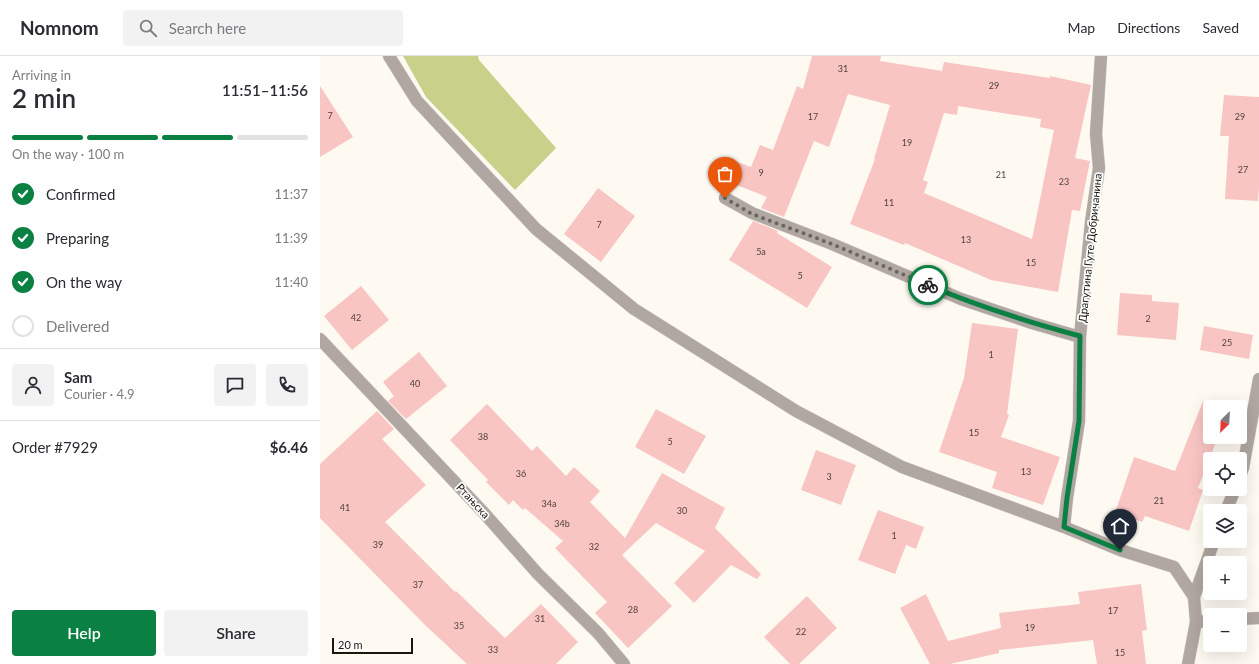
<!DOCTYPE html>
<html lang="en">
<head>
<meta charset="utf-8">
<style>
	:root { --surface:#fff; --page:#f2f2f3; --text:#2b2b33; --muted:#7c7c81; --line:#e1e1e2; --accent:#0b8043 }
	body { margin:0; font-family:Lato,sans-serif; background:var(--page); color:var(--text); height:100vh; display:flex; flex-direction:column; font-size:15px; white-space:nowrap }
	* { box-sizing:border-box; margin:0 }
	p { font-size:13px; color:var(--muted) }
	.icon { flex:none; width:22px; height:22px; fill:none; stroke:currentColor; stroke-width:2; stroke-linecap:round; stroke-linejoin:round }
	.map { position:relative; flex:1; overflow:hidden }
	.side { display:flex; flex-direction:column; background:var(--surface); width:320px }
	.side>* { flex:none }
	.needle { width:26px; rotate:204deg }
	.tools { position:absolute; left:883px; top:344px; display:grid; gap:8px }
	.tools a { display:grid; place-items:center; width:44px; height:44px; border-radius:4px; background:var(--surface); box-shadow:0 4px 16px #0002; font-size:20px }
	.scale { position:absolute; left:12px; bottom:10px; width:81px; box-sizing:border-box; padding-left:4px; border:2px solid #1b170f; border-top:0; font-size:11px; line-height:14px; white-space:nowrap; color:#1b170f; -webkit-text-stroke:3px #fff; paint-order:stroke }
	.pin { position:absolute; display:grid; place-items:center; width:34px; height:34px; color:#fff; margin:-41px -17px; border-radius:50% 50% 50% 0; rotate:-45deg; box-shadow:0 0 4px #0007 }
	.pin .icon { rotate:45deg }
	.courier { position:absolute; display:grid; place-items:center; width:40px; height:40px; margin:-20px; border:3px solid #0b8043; border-radius:50%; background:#fff; color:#222; box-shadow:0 1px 5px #0007 }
	.headline em { font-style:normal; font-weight:600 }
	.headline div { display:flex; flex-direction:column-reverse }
	.headline { display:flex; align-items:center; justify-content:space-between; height:68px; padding:0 12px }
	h1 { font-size:26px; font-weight:600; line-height:30px }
	.bar { display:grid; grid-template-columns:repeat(4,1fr); gap:6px 4px; align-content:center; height:48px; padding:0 12px }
	.bar i { height:5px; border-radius:3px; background:var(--line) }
	.bar .active { background:var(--accent) }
	.bar p { grid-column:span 4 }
	.line { display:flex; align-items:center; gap:10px; padding:0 12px; border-top:1px solid var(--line) }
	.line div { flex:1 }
	.round { display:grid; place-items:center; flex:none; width:42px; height:42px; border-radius:4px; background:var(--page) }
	ol { padding:0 12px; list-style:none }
	li { display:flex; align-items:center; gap:12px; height:44px }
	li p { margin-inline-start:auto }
	li .icon { padding:4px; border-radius:50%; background:var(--accent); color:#fff; stroke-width:4 }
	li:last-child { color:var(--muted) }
	li i { width:22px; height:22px; border:2px solid var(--line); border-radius:50% }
	.primary-button { display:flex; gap:8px; margin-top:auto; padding:8px 12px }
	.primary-button a { flex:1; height:46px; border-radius:4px; background:var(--accent); color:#fff; font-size:16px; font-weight:600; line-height:46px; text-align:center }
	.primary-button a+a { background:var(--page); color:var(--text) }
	header { display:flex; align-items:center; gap:24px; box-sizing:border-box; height:56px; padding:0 20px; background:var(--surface); border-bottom:1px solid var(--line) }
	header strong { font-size:19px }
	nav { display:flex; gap:22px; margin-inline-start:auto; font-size:14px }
	.search { width:280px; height:36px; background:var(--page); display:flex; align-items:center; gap:10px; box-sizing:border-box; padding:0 14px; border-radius:4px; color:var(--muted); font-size:15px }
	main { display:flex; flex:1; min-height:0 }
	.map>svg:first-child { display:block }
	.green { fill:#c9d08a }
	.building { fill:#f8c5c3; fill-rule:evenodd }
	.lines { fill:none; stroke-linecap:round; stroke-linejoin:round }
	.street-casing { stroke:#dad6cd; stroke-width:13 }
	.street { stroke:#b0a6a2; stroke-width:12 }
	.done { stroke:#6a665e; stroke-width:4; stroke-dasharray:0 7.2 }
	.route { stroke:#0b8043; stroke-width:5 }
	.labels { text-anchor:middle; stroke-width:3.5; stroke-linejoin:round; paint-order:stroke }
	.number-label { font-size:9px; fill:#52423c }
	.street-label { font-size:11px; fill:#1b170f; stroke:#fff }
</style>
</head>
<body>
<header>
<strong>Nomnom</strong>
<div class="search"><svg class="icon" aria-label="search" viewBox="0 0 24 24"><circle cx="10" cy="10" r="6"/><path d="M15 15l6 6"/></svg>Search here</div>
<nav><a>Map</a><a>Directions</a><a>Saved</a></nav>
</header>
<main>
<section class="side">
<div class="headline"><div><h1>2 min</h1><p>Arriving in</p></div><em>11:51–11:56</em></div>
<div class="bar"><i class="active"></i><i class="active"></i><i class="active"></i><i></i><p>On the way · 100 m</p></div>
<ol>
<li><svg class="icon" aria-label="check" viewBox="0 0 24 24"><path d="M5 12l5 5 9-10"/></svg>Confirmed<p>11:37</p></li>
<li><svg class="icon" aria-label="check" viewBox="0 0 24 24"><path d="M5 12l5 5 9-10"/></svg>Preparing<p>11:39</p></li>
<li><svg class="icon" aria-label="check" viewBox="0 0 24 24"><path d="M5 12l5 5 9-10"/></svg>On the way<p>11:40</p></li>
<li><i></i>Delivered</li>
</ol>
<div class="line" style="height:72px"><a class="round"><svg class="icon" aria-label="person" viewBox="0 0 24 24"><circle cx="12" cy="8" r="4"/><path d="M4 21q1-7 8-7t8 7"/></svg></a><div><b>Sam</b><p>Courier · 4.9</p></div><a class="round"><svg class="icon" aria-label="chat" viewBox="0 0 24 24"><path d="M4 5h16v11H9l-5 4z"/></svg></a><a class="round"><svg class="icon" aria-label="phone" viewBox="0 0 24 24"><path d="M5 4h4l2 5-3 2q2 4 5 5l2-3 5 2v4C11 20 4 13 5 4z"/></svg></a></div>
<div class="line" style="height:52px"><div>Order #7929</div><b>$6.46</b></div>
<div class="primary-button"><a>Help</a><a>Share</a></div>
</section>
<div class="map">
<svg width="939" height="608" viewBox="0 0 939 608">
	<rect width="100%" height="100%" fill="#fefaf1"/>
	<path class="green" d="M83,0h75l1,4 77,88 -41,42 -89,-93z"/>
	<path class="building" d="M492,0h69l-1,5 62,10 2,-9 106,16v-2l41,9 -16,73 15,3 -10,50 -8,-1 -14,82 -67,-12 -86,-37 -1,2 -54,-21 25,-65h-1l16,-54 -42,-11 -19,53 -15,-6 -30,76 -23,-9 6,-11 -48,-19 8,-20 24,9 9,-22 13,5 24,-64 6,3zM638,50l83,13 -1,8 14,3 -22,109 -108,-46 4,-11 -5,-2 21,-67 13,2z
		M0,30l33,51 -33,20z
		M904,39l35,2v90l-1,14 -33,-2 4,-63h-9z
		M278,132l37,28 -34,46 -37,-28z
		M433,165l25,10 -1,2 55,34 -25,41 -78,-48z
		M41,230l28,34 -37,30 -28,-34z
		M800,237l32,2v6l27,2 -3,37 -59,-5z
		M652,267l46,6 -11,85 2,1 -8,22 59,20 -17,48 -51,-17 5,-16 -58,-20 25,-74z
		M884,270l49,9 -4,24 -49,-9z
		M99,296l28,34 -41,33 -18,-18 6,-5 -11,-14z
		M883,345l15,6h-8v30h8l-20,51 5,2 -14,41 -44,-15 -3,6 -27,-9 19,-56 41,14z
		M167,348l45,47 5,-5 29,30 8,-9 26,24 -10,11 35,36 37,-65 63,35 -10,20 46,46 -4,5 -26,-14 -37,38 -20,-20 31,-32 -49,-28 -34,32 50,51 -44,42 -33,-35 12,-11 -52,-54 8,-7 -38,-33 -2,2 -10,-10 -4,5 -23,-23 2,-2 -38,-40z
		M336,353l50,27 -22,38 -49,-27z
		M57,355l17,18 -12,10 44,46 -41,37 70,70 1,-1 49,47 36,-34 37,38 -22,22h-89l-42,-39 -105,-107v-54z
		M496,394l40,15 -15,40 -40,-15z
		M558,454l46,17 -8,22 -10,-4 -11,29 -37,-14z
		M821,528l6,46 -5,1 4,33h-49l-4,-24 -94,10v3l-49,11h-20l-30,-56 26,-14 22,47 53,-13 -2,-15 81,-9 -2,-12z
		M487,540l30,32 -38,36h-9l-26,-27z"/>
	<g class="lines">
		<g class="street-casing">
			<path id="street" d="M69,0l28,45 119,128 98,80 162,102 106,56 162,60
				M781,0l-5,78 3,34 -8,54 -11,115 -1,84 -12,77 -3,29 56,23 54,17 20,30
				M405,142l27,15 80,31 129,55 71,24 48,14
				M0,283l164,174 54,61 60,59 26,31
				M920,420l3,-8 16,-89
				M906,455l9,-22
				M920,563l19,-1
				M876,566l14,-1
				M868,608l8,-42 -2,-25 20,-56"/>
		</g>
		<use href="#street" class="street"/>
	</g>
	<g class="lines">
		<path class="done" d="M405,142l27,16 80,30 96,41"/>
		<path class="route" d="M608,229c49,21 100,37 152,51l-1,85 -12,77 -3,29 56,23"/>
	</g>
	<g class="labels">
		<g class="number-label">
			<text x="523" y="16">31</text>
			<text x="674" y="33">29</text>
			<text x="10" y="63">7</text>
			<text x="493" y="64">17</text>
			<text x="920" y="64">29</text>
			<text x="587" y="90">19</text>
			<text x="923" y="117">27</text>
			<text x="441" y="120">9</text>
			<text x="681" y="122">21</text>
			<text x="744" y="129">23</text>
			<text x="569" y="150">11</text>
			<text x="279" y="172">7</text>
			<text x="646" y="187">13</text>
			<text x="441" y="199">5a</text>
			<text x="711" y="210">15</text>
			<text x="480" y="223">5</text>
			<text x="36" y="265">42</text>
			<text x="828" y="266">2</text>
			<text x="907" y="290">25</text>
			<text x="671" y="302">1</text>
			<text x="95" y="331">40</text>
			<text x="654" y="380">15</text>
			<text x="163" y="384">38</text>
			<text x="350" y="389">5</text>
			<text x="706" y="419">13</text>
			<text x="201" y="421">36</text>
			<text x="509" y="424">3</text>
			<text x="839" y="448">21</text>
			<text x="229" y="451">34a</text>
			<text x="25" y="455">41</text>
			<text x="362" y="458">30</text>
			<text x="242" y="471">34b</text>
			<text x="574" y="483">1</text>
			<text x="58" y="492">39</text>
			<text x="274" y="494">32</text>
			<text x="98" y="532">37</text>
			<text x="313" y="557">28</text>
			<text x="793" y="558">17</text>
			<text x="220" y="566">31</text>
			<text x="139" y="573">35</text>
			<text x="710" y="575">19</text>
			<text x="481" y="579">22</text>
			<text x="173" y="597">33</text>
			<text x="800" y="600">15</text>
		</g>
		<g class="street-label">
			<text transform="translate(770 192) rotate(-84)" y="4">Драгутина Гуте Добричанина</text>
			<text transform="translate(153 445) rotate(47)" y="4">Ртањска</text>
		</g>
	</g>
</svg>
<div class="tools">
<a><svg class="needle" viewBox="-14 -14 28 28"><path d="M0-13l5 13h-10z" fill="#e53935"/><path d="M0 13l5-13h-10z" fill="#7c7c81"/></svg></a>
<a><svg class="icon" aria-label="locate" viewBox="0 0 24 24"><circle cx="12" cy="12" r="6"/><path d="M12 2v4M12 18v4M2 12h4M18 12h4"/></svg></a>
<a><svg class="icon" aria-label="layers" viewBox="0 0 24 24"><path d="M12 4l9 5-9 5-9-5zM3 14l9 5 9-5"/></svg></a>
<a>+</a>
<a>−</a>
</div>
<div class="scale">20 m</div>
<div class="pin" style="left:405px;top:142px;background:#ea580c"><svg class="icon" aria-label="bag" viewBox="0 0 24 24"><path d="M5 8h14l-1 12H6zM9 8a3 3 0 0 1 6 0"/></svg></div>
<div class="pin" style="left:800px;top:494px;background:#1f2937"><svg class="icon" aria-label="home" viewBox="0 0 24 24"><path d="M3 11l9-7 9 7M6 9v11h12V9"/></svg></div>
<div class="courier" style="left:608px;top:229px"><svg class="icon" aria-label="bike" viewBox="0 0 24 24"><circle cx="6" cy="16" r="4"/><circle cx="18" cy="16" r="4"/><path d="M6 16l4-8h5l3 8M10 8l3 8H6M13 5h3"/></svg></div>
</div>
</main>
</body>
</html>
